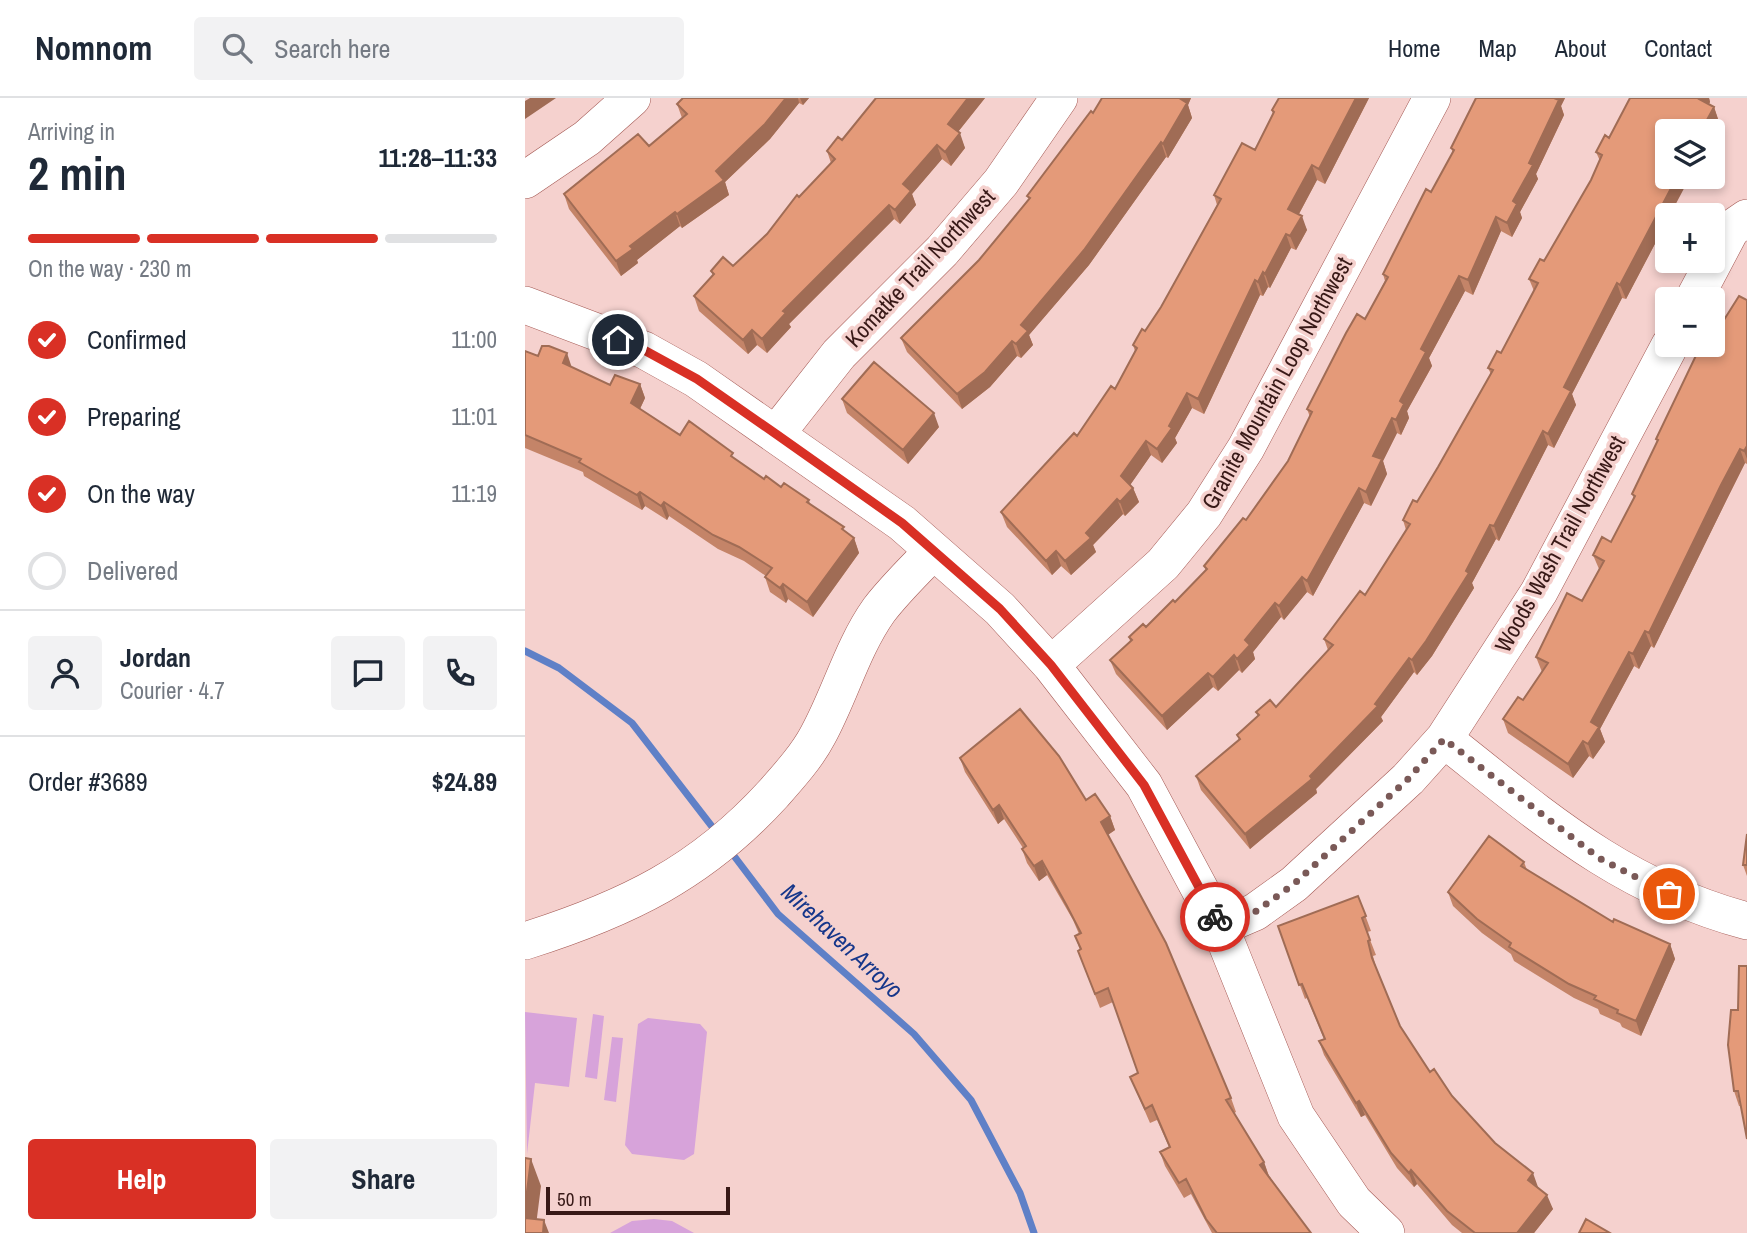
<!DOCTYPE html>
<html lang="en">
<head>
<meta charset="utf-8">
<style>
	:root { --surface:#fff; --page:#f2f2f3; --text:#1f2937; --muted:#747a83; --line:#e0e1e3; --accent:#d93025 }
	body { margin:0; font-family:"Archivo Narrow",sans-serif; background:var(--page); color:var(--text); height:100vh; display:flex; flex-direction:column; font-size:26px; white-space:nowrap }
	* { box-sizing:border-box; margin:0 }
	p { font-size:23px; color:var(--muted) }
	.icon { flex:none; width:38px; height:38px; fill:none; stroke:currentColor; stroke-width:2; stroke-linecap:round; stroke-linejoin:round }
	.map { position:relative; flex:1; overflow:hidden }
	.sheet { display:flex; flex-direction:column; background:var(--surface); width:525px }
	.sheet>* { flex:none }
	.controls { position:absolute; left:1130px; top:21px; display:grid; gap:14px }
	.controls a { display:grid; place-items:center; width:70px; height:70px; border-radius:7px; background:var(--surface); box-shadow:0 4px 10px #0003; font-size:35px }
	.scale { position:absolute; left:21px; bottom:18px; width:184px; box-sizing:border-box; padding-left:7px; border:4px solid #381917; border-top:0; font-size:19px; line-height:24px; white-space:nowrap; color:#381917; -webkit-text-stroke:5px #f5d1ce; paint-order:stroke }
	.pin { position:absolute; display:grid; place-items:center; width:60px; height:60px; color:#fff; margin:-30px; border:4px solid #fff; border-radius:50%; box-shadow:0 2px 7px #0007 }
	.courier { position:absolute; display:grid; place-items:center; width:70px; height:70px; margin:-35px; border:5px solid #d93025; border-radius:50%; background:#fff; color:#222; box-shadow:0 2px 9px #0007 }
	.head em { font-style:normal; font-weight:800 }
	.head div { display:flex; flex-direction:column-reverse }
	.head { display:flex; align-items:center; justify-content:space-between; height:119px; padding:0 28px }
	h1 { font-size:46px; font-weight:800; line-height:52px }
	.bar { display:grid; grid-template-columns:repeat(4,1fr); gap:10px 7px; align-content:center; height:84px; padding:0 28px }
	.bar i { height:9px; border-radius:5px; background:var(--line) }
	.bar .active { background:var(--accent) }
	.bar p { grid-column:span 4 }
	.line { display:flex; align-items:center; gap:18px; padding:0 28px; border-top:2px solid var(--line) }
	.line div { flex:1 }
	.round { display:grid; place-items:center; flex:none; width:74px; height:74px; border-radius:7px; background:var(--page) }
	ol { padding:0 28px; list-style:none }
	li { display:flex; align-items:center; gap:21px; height:77px }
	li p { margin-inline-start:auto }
	li .icon { padding:7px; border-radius:50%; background:var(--accent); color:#fff; stroke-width:4 }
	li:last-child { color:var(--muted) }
	li i { width:38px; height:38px; border:4px solid var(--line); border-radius:50% }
	.primary-button { display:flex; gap:14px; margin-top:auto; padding:14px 28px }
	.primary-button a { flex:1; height:80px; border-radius:7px; background:var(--accent); color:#fff; font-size:28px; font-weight:800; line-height:80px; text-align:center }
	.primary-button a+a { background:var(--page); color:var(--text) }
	header { display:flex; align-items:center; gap:42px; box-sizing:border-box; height:98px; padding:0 35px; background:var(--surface); border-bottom:2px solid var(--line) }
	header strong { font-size:33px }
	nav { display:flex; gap:38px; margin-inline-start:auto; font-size:24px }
	.search { width:490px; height:63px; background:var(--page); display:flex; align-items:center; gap:18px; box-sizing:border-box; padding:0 24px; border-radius:7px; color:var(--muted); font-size:26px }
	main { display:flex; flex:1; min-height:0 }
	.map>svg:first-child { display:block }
	.green { fill:#d7a3da }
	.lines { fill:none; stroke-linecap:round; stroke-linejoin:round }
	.stream { stroke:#5f80c7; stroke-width:7 }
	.minor-casing { stroke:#a45954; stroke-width:38 }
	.minor { stroke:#fff; stroke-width:37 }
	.wall { fill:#c48468 }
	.shaded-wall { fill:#a06c55 }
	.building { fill:#e49a79; stroke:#a06c55; stroke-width:2 }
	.done { stroke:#7a5957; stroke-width:7; stroke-dasharray:0 12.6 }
	.route { stroke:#d93025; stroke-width:9 }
	.labels { text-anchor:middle; stroke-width:7; stroke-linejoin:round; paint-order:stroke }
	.street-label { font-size:23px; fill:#381917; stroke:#f5d1ce }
	.water-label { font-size:24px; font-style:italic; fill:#16368a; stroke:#f5d1ce }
</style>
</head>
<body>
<header>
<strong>Nomnom</strong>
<div class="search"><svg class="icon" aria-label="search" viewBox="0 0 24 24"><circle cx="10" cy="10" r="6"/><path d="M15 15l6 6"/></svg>Search here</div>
<nav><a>Home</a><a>Map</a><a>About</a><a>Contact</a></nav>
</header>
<main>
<section class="sheet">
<div class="head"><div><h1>2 min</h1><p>Arriving in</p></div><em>11:28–11:33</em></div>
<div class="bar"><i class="active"></i><i class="active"></i><i class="active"></i><i></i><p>On the way · 230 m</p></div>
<ol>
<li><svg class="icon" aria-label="check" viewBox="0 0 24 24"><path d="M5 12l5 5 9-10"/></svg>Confirmed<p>11:00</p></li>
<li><svg class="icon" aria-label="check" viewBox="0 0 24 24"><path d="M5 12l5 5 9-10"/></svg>Preparing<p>11:01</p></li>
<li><svg class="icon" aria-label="check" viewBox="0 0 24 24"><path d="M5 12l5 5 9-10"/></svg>On the way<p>11:19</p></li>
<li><i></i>Delivered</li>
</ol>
<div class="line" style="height:126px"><a class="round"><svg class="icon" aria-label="person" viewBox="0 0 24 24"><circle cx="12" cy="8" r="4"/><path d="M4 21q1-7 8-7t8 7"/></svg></a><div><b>Jordan</b><p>Courier · 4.7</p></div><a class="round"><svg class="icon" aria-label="chat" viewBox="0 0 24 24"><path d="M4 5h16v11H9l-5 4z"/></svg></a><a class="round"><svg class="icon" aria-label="phone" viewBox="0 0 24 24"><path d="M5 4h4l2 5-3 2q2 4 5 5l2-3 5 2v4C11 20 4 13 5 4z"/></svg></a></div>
<div class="line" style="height:91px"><div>Order #3689</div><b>$24.89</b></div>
<div class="primary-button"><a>Help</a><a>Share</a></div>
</section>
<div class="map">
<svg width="1222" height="1135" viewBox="0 0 1222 1135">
	<rect width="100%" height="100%" fill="#f5d1ce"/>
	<path class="green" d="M0,914l52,6 -8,69 -34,-4 -8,71z
		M68,916l11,2 -7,63 -12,-2z
		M123,920l52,6 7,8 -13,122 -10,6 -52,-6 -7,-9 13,-121z
		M87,939l11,1 -7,64 -12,-2z
		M129,1121l18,2 22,12h-84l22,-12z"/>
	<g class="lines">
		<path class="stream" d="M0,553l34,17 73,55 85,110
			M203,750l50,66 136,120 57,66 49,93 14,40"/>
		<g class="minor-casing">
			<path id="minor" d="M0,82l62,-42 45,-40
				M1169,201l37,-70 16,-11
				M0,207l119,45 52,29 206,144 98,86 51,56 93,120 76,142 76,189 58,86 32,31
				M251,336l63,-80 103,-103 59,-69 58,-84
				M526,567l112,-101 41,-50 42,-66 186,-350
				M919,641c100,79 177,148 303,182
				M695,829l35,-15 39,-28 114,-105 36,-40 95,-147 131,-247
				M0,843c101,-32 176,-68 248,-147 16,-18 34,-38 45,-59 22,-40 34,-87 61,-125 16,-21 36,-40 54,-59"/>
		</g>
		<use href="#minor" class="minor"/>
	</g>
	<path class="wall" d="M158,0h126l-6,7 -4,-2 -29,36 -45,43 4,13 -47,33 -2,-2 -43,34 1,3 -17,13 -52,-67 -5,-15 85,-48 33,-28 -5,-14z
		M351,0h109l-27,34 7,16 -14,18 -9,-7 -30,35 4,11 -16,19 -6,-5 -105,105 2,3 -24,26 -10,-8 -9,9 -49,-43 -5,-15 19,-20 -2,-5 22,-5 34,-32 32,-37 32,-34 -4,-12 15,-11z
		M577,0h89l-3,7 4,13 -24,40 -2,-1 -77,108 -60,70 4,10 -12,13 -4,-2 -27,31 -28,22 -55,-57 -6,-14 78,-78 50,-60 -2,-4 66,-83z
		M844,0l-44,86 -8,-4 -18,34 8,16 -11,20 -5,-2 -21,40 -2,-1 -5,9 -3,-1 -56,119 -12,-6 -17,30 2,5 -15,20 -11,-8 -21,30 3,3 6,14 -14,14 -2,-2 -30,31 3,7 -25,23 -10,-9 -9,9 -45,-48 -6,-15 76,-76 38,-47 20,-38 -2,-6 12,-14 16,-24 56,-102 -3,-10 41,-45 18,-36 -1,-4z
		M951,0h89l-4,8 3,9 -28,59 2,5 -18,33 2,6 -10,19 -11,-6 -28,64 -8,-4 -36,67 3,8 -25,45 2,7 -8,17 -4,-2 -14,28 4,13 -16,32 -7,-3 -51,93 -6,-4 -23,28 -3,-3 -28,35 2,7 -13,14 -3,-3 -21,21 -5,-4 -46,43 -51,-56 -6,-14 20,-19 -1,-4 17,-10 29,-25 31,-31 -2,-5 42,-46 42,-59 22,-44 -3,-8 58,-90 20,-38 -2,-7 70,-121 -2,-5z
		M1105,0h79l1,4 -1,2 5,3 5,15 -51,93v4l-42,80 -4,-1 -29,55 -21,41 4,11 -22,43 -6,-3 -49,96 -3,-2 -24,44 2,5 -42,68 -15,19 -3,-3 -33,45 2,4 -67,68 1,4 -67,56 -49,-59 -5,-14 43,-36 -2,-5 21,-19 -2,-4 20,-5 52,-57 -4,-11 41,-44 41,-65 -3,-10 14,-18 21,-35 53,-93 -3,-6 13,-15 33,-62 -5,-12 15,-18 47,-81 9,-19 -4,-9 13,-14z
		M1222,202v164l-2,-1 -18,36 -73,149 -3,-2 -12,23 -5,-3 -34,63 5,13 -12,17 -4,-3 -16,22 -65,-45 -5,-14 20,-19 19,-28 -6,-15 46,-56 17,-32 -6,-14 18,-13 23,-43 -2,-5 25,-52 -1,-3 66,-116z
		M0,253l47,16 38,18 30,-1 5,14 -5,11 40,26 55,24 29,20 45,21 1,4 44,34 5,15 -46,64 -25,-18 -2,4 -16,-11 -5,-15 1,-1 -22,-15 -26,-12 -49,-33 -2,4 -22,-14 -3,4 -58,-34 -1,-4 -58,-24z
		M317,301l97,28 -31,37 -61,-51z
		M435,660l126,42 24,16 5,14 -7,5 123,263 5,14 -2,1 30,49 5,14 42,57h-99l-21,-39 -7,4 -19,-32 -5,-14 9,-5 -12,-27 -7,3 -20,-46 8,-4 -25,-71 -13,6 -22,-57 2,-1 -5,-14 4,-2 -6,-14 -26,-45 -8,6 -12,-18 -5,-14 1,-1 -19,-29 -6,5 -33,-52z
		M1222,736v42l-4,-11z
		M999,764l3,8 86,52 57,22 5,15 -34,77 -19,-9 -2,-4 -20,-9 -2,-5 -24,-11 -60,-37 -3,-7 -29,-21 -29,-27 -5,-14z
		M833,798l13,35 -4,1 9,23 -3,1 3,11 24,59 30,46 65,71 43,44 15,22 -19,24h-72l-10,-8 -35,-41 -3,3 -17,-19 -32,-53 -4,2 -37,-62 -5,-14 5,-2 -17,-41 -2,1 -27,-73z
		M1203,947l12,61h-1l-5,-15z"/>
	<path class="shaded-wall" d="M5,0h26l-31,21v-18z
		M261,0h12l1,5 -29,36 -45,43 4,13 -47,33 -5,-14z
		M275,0h9l-6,7z
		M443,0h17l-32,40 -5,-14z
		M653,0h13l-3,7 4,13 -24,40 -5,-14z
		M831,0h13l-44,86 -6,-15z
		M1028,0h12l-4,8 3,9 -28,59 2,5 -18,33 2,6 -10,19 -5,-14 6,-22z
		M1175,0h9l1,4 -6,11z
		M1189,9l5,15 -6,11v-2h-12z
		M435,35l5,15 -14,18 -6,-14z
		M636,44l5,15 -77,108 -60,70 4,10 -12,13 -5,-14 5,-19z
		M412,47l5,14 -30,35 4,11 -16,19 -5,-14 8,-26z
		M787,67l5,15 -23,43 -6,-14z
		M1152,79h13l-20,38h-2v4l-42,80 -6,-14z
		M364,107l5,14 -105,105 2,3 -24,26 -5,-14 21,-28z
		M150,114l5,14 -43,34 1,3 -17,13 -5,-15 14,-15z
		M777,118l5,14 -11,20 -6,-14z
		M971,119l5,14 -28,64 -5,-15z
		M761,136l5,14 -21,40 -5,-14z
		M738,174l5,15 -5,9 -5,-14z
		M934,178l6,15 -36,67 3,8 -25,45 2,7 -8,17 -5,-15 4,-19 21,-52z
		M730,182l5,15 -56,119 -6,-15z
		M1092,185l5,15 -50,96 4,11 -22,43 -6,-14 16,-47z
		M227,232l5,15 -9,9 -5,-14z
		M487,243l5,15 -27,31 -28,22 -5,-15z
		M42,255l5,15 -9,-5z
		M115,286l5,14 -9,19 -5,-14z
		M662,295l5,15 -17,30 2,5 -15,20 -5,-14z
		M409,315l5,14 -31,37 -5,-14z
		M867,320l5,15 -14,28 4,13 -16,32 -5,-14 7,-36z
		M1018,333l5,14 -49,96 -5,-15z
		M621,343l5,14 -25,36 -5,-15z
		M1222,348v13l-3,-8z
		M1215,351l5,14 -18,36 -73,149 -5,-15 72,-148z
		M608,390l6,14 -14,14 -5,-14z
		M834,390l5,15 -51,93 -6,-15z
		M115,394l5,14 -3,4 -5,-15z
		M592,401l6,15 -30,31 3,7 -25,23 -6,-14 21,-28z
		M139,404l5,14 -2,4 -6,-14z
		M965,427l6,14 -24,44 2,5 -42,68 -15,19 -5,-15 54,-89z
		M329,440l5,15 -46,64 -6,-15z
		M531,453l5,15 -9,9 -6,-14z
		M777,479l5,15 -23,28 -5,-14z
		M258,486l5,15 -2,4 -6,-15z
		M750,505l6,14 -28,35 2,7 -13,14 -5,-14 8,-19z
		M1120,533l6,15 -12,23 -6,-15z
		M1104,554l5,14 -34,63 5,13 -12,17 -5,-15 3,-22z
		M709,557l5,15 -21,21 -5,-14z
		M884,560l5,14 -33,45 2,4 -67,68 1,4 -67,56 -5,-15 130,-130z
		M683,575l5,14 -46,43 -5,-14z
		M1058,643l6,15 -16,22 -5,-14z
		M474,707l5,14 -6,5 -5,-14z
		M585,718l5,14 -9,6 -5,-14z
		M517,763l5,14 -8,6 -5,-15z
		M1145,846l5,15 -34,77 -5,-15z
		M834,1003l6,14 -4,2 -5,-14z
		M6,1061l10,27 -6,47 -10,-12v-13z
		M739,1064l5,15 -9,-12z
		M886,1072l6,14 -3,3 -5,-14z
		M1008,1075l5,14 -10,-7z
		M1022,1097l6,14 -19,24h-17z
		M19,1122l5,13h-6z"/>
	<path class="building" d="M158,0h103l-21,26 -49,47 8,9 -47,34 -2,-2 -45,34 3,3 -17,12 -52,-67 74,-60 11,12 38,-32 -10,-10z
		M351,0h92l-20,26 12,9 -15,19 -8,-7 -34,39 8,7 -16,19 -6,-5 -106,106 3,2 -24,26 -10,-9 -9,10 -49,-44 20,-22 -3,-3 12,-14 10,9 34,-32 30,-39 2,2 36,-38 -8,-8 11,-14 4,3z
		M577,0h77l8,5 -24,41 -2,-2 -77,108 -63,75 7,6 -12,13 -4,-3 -27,31 -28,22 -56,-56 78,-78 51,-62 -3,-2 64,-85 2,2z
		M754,0h77l-37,71 -7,-4 -24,44 14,7 -12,20 -4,-2 -21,40 -2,-2 -5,10 -3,-2 -57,119 -11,-6 -18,33 3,2 -15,21 -11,-8 -25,35 12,12 -13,14 -3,-3 -31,34 5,5 -26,23 -9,-10 -10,10 -45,-49 73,-79 3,3 34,-50 4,3 22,-41 -4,-3 9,-16 3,2 16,-24 60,-108 -7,-4 28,-52 13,7 19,-38 -2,-2z
		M951,0h78l5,2 -30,63 4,2 -20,36 4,3 -10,19 -11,-6 -28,63 -9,-4 -38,73 5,3 -26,49 4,3 -8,16 -4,-2 -19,38 9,3 -16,33 -7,-4 -52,93 -5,-4 -23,29 -4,-3 -30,37 5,5 -13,14 -3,-4 -21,22 -5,-4 -46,43 -52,-56 22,-20 -3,-3 14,-13 3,3 27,-27 2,2 32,-33 -3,-3 39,-48 3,2 42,-59 24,-49 -5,-3 39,-76 11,-19 8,5 23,-42 -5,-3 43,-85 5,3 23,-42 -3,-2z
		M1105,0h70l-1,1 15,8 -13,24h-33v46h9l-57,108 -3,-2 -53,104 7,4 -23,43 -5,-3 -49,95 -4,-1 -24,46 3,2 -43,68 -14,19 -3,-2 -34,46 3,2 -68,70 2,3 -67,55 -49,-58 44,-37 -3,-4 22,-20 -3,-3 14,-12 6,7 57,-62 -9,-6 36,-48 5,4 45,-71 -7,-4 10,-20 4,2 21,-35 55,-97 -5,-2 9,-17 4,2 37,-70 -9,-4 11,-20 4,2 47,-81 11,-25 -6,-3 9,-17 4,3z
		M1214,198l8,4v146l-3,5 -4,-2 -19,36 -72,148 -4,-2 -12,23 -4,-2 -38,70 8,5 -11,17 -5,-3 -15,23 -65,-45 15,-22 5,3 25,-37 -12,-6 31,-64 15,8 22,-40 -11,-6 9,-18 9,5 24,-46 -3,-2 26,-54 -2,-1 45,-94h12l1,-26 8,4z
		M17,248h7l18,7 -4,10 47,22 5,-10 25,9 -9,19 49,32 9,-14 44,32 -2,3 33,23 2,-3 15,11 3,-4 25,17 -2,2 37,25 -2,2 12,9 -47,64 -24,-18 -3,4 -15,-11 7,-9 -33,-21 -26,-12 -49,-33 -3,4 -21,-14 -3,3 -58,-33 2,-3 -56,-24v-84l13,5z
		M349,264l60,51 -31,37 -61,-51z
		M495,611l39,47 27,44 9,-6 15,22 -9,6 65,121 65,155 -5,2 38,62 -4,3 51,68h-94l-11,-14 -20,-40 -7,4 -19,-31 10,-5 -18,-42 -7,4 -15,-32 8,-4 -30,-85 -13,6 -17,-43 3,-2 -6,-13 6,-3 -14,-27 -25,-45 -8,5 -12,-17 4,-3 -27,-41 -6,5 -33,-52z
		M1222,736v31h-4z
		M964,738l35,26 -3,4 92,56 1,-3 56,25 -34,77 -19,-8 1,-3 -24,-11 2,-3 -27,-12 -60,-37 2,-4 -34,-24 -29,-27z
		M833,798l8,20 -4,2 8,22 -2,1 4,17 28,68 30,46 4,-3 18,27 43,47 38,30 -5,7 19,15 -30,38h-42l-28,-22 -36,-41 -2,3 -18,-20 -32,-52 -3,2 -37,-62 6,-2 -23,-55 -3,1 -21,-59z
		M1214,868h8v173l-9,-48h-4l-6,-46 3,-35h7z
		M0,1060l6,1 -6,49z
		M0,1120l19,2 -1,13h-18z
		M1061,1121l24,14h-31z"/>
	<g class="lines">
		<path class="done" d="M690,819l5,10 35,-15 39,-28 114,-105 36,-40 155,119 70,36"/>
		<path class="route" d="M93,242l26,10 53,29 79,55 126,89 98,86 51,56 93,120 71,132"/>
	</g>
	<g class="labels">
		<g class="street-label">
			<text transform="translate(395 170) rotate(-47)" y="8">Komatke Trail Northwest</text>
			<text transform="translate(752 285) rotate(-61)" y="8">Granite Mountain Loop Northwest</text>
			<text transform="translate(1035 446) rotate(-61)" y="8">Woods Wash Trail Northwest</text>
		</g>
		<g class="water-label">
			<text transform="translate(317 843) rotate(43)" y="8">Mirehaven Arroyo</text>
		</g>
	</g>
</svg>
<div class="controls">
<a><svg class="icon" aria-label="layers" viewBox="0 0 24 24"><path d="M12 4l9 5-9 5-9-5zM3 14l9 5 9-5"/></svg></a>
<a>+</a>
<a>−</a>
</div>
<div class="scale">50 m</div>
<div class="pin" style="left:1144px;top:796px;background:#ea580c"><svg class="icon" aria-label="bag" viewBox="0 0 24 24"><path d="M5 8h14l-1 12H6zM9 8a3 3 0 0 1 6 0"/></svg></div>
<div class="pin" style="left:93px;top:242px;background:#1f2937"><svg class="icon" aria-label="home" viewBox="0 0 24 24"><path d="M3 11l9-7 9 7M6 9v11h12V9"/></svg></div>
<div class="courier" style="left:690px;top:819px"><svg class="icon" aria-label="bike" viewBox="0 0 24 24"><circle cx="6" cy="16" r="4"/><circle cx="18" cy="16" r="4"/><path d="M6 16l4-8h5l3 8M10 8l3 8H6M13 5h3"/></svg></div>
</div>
</main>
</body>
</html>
